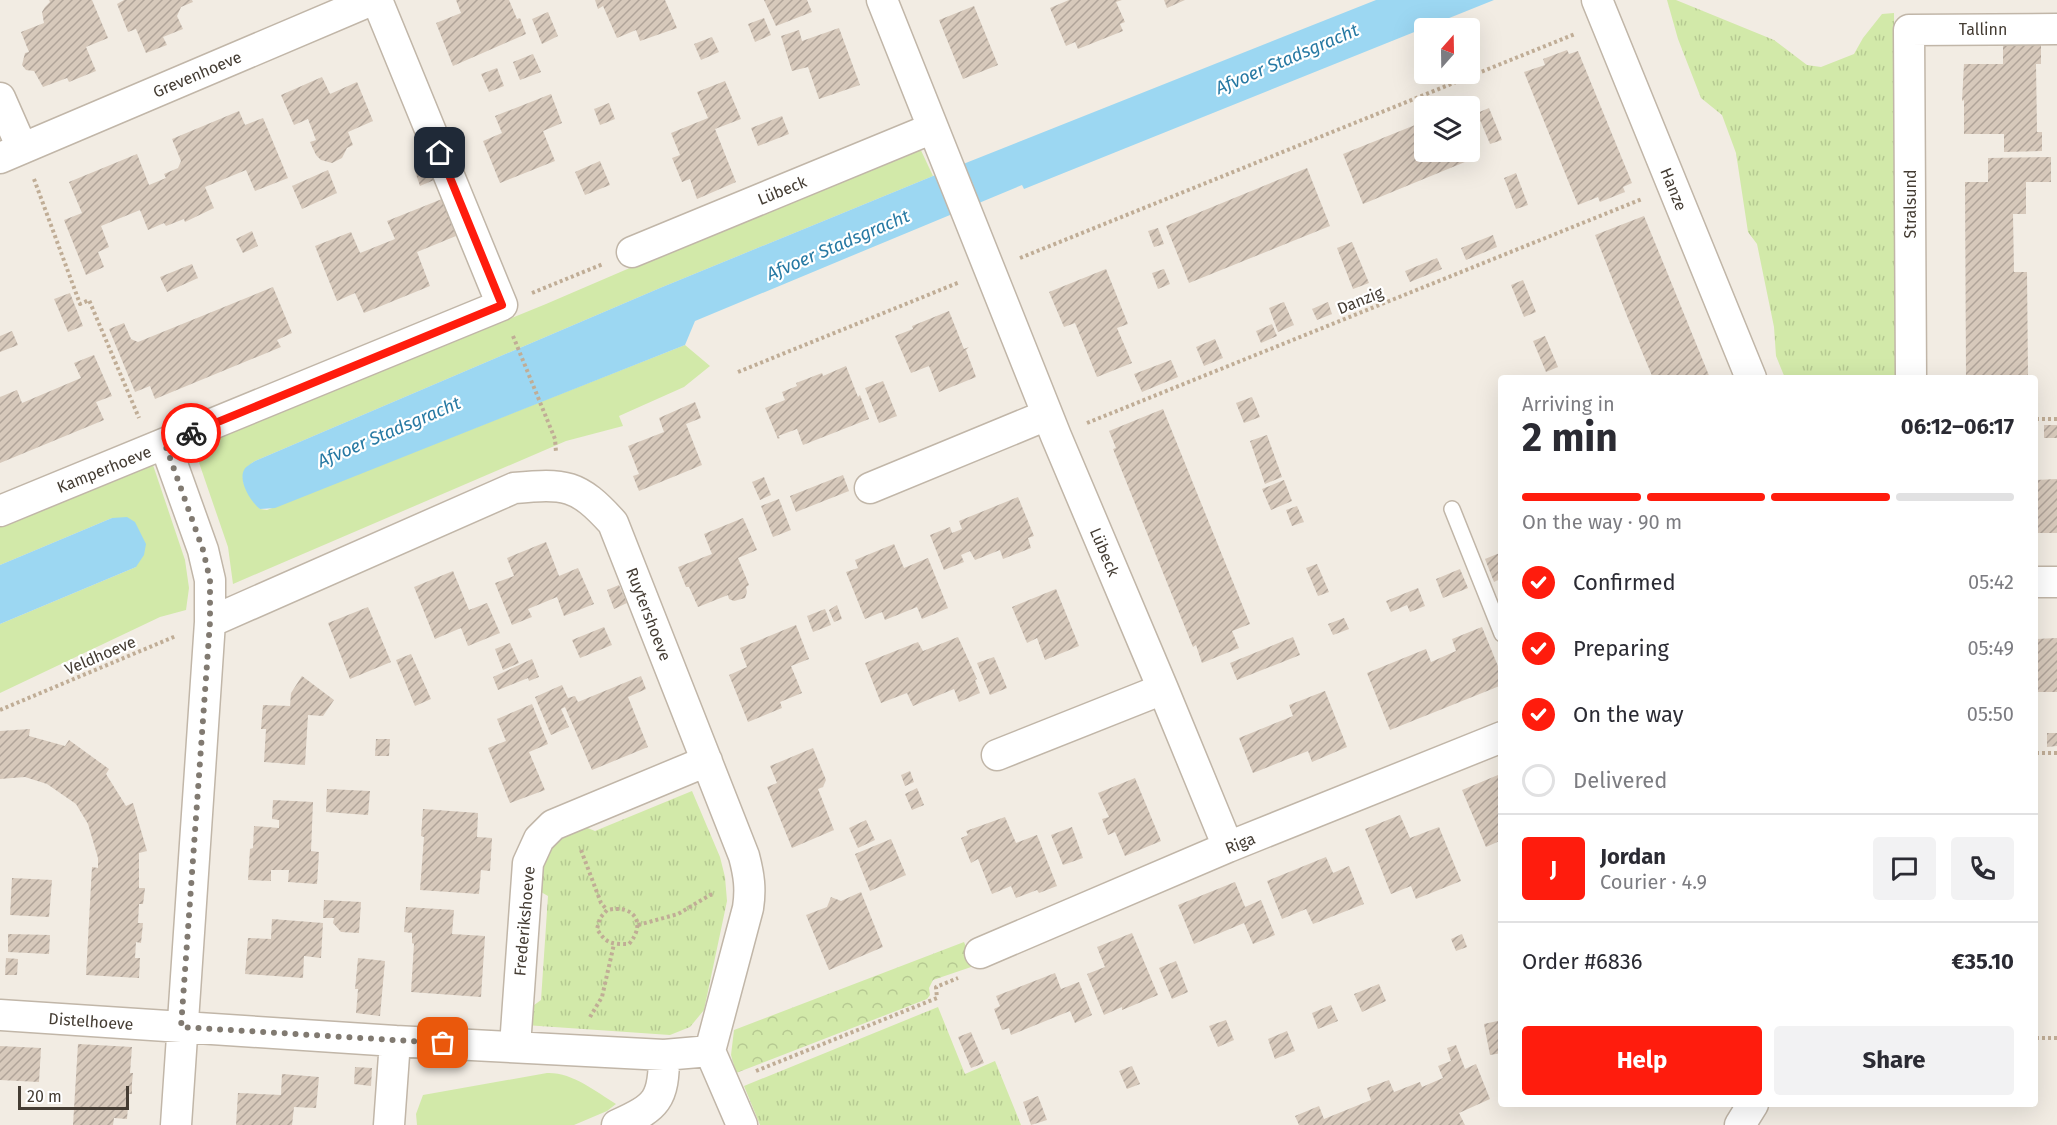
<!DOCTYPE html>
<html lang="en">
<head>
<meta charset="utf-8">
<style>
	:root { --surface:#fff; --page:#f2f2f3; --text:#2b2b33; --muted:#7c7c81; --line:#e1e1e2; --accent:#ff1c0d }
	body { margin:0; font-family:"Fira Sans",sans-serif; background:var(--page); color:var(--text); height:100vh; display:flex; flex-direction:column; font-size:22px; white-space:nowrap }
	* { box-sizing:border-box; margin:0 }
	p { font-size:20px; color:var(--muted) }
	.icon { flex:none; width:33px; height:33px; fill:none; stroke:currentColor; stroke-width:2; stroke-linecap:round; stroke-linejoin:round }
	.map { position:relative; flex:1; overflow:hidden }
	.side { position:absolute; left:1498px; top:375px; width:540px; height:732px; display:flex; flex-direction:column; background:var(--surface); border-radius:6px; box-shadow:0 6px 24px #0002 }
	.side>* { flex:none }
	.needle { width:39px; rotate:20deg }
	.controls { position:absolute; left:1414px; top:18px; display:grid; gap:12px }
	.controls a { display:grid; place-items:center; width:66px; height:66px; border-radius:6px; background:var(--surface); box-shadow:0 6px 24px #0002; font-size:30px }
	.scale { position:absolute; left:18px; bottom:15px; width:111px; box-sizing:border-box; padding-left:6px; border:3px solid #443c33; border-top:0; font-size:16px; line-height:21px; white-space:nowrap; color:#443c33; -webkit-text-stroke:4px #fff; paint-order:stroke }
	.pin { position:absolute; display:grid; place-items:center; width:51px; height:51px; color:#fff; margin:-26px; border-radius:12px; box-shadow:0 3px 9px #0006 }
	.courier { position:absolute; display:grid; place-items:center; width:60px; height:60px; margin:-30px; border:4px solid #ff1c0d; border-radius:50%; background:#fff; color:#222; box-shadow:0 2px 8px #0007 }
	.overview em { font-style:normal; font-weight:700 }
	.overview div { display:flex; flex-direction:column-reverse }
	.overview { display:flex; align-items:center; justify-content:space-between; height:102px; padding:0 24px }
	h1 { font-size:39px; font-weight:700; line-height:45px }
	.bar { display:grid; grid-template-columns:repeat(4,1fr); gap:9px 6px; align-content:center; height:72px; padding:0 24px }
	.bar i { height:8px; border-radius:4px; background:var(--line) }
	.bar .selected { background:var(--accent) }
	.bar p { grid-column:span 4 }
	.line { display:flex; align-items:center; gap:15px; padding:0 24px; border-top:2px solid var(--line) }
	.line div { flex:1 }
	.round { display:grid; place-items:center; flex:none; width:63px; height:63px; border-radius:6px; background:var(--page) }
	ol { padding:0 24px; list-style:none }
	li { display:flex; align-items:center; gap:18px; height:66px }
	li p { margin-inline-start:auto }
	li .icon { padding:6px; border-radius:50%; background:var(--accent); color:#fff; stroke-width:4 }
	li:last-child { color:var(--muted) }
	li i { width:33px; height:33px; border:3px solid var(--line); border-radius:50% }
	.cta { display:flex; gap:12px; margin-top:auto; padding:12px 24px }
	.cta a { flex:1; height:69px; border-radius:6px; background:var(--accent); color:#fff; font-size:24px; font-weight:700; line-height:69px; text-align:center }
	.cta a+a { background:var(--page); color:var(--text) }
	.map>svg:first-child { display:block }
	.grass { fill:#d2e9a9 }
	.forest { fill:url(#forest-crowns) }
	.park { fill:url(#park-tufts) }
	.water { fill:#9cd7f2 }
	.building { fill:url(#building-hatch) }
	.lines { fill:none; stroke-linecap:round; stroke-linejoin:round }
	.lane-casing { stroke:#c1b6a8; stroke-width:18 }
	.street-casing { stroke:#c1b6a8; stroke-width:33 }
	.path { stroke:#c0ad96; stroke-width:4; stroke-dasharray:3 3; stroke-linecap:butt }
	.lane { stroke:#fff; stroke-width:15 }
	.street { stroke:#fff; stroke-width:30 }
	.done { stroke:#817a71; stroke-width:6; stroke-dasharray:0 10.8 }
	.route { stroke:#ff1c0d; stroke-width:8 }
	.labels { text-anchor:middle; stroke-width:4.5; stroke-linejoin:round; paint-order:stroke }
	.street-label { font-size:16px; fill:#443c33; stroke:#fff }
	.water-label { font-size:18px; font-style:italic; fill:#2779a3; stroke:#fff }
</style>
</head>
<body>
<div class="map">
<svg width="2057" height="1125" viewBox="0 0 2057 1125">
	<defs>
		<pattern id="forest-crowns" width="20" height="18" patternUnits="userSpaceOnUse" patternTransform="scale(1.5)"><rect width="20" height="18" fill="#d2e9a9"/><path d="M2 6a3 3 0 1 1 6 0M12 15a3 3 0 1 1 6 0" fill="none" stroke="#b6c992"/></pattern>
		<pattern id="park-tufts" width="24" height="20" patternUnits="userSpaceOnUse" patternTransform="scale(1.5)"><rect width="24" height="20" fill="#d2e9a9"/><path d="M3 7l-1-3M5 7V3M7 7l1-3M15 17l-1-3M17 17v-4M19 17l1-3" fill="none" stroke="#b6c992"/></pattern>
		<pattern id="building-hatch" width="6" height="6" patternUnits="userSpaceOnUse" patternTransform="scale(1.5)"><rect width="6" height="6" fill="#d7c9bb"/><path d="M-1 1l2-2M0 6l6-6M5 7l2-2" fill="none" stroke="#b0a499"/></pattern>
	</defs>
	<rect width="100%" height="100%" fill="#f2ece3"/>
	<path class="grass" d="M918,144l15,32 -273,112 -405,173c-24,15 -7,29 5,48l7,1 418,-165 25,21 -26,21 -65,29 4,10 -57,15 -333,143 -5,-37 -34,-99 352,-144z
		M153,465l32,95 4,28 -3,22 -26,7 -160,76v-69l136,-57 -24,-49 -112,47v-38z
		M547,1073c25,-1 48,18 69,31l-9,7 -33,14h-157l-1,-11 7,-19z"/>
	<path class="forest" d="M964,942l10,24 -41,14 -4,8 1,7 -3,4 -191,74 -5,-18 3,-25z"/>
	<path class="park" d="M1667,0h9l98,40 33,25 14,2 33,-13 9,-16 19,-24 12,-1 3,365h-112l-9,-22 -2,-29 -17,-83 -9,-12 -12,-79 -14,-38 -21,-17 -23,-59z
		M692,791l28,66 5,20 2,24 -23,109 -14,17 -20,8 -145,-10 1,-14 15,-11 7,-104 -14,-8 10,-37 34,-27 17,7z
		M938,1007l27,67 30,-13 26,64h-261l-16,-39z"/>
	<path class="water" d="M1376,0h118l-470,189 -2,-4 -327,136 -10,24 -410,163 -15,1c-9,-7 -22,-28 -16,-39 2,-4 7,-6 11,-9l405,-173 273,-112z
		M127,517l8,5 11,22 -2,11 -8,12 -136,57v-59l112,-47z"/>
	<path class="building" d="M49,0h43l16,38 -22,9 10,24 -27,11 -2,-4 -24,9 -9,-16 -8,-1 -4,-5 3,-12 4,-1 -8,-20 23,-9 -2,-11 3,-5 5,-5z
		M124,0h68l1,2 -12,5 -4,9 6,13 -20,8 4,8 -21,8 -10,-24 -8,3 -11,-28z
		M456,0h53l8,19 3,-1 6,16 -73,32 -17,-43 25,-10z
		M595,0h70l12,28 -37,13 -4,-11 -19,8 -14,-32 -5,3z
		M764,0h43l5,12 -36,14z
		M1069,0h53l-6,2 9,20 -5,2 3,7 -45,18 -3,-7 -9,4 -16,-38z
		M1164,0h21l-18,8z
		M974,6l24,59 -35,14 -24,-59z
		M548,12l10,24 -16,8 -10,-25z
		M764,18l7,17 -16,7 -7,-18z
		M839,28l21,57 -41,14 -11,-32 -16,4 -11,-35 18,-6 3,11z
		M712,37l7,15 -18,8 -7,-16z
		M2041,45v19h-5l1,68h5v19l-38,1v-18h-40v-34l-2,1 2,-37h39v-18z
		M1567,50l2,4 9,-3 54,132 -9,4 2,5 -25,10 -2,-5 -20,8 -54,-133 21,-7 -2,-6z
		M533,54l8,18 -21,8 -7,-18z
		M497,68l7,18 -15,6 -8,-18z
		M322,77l8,17 27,-12 16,39 -25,11 5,13 -6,3 -5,10 -10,5 -11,-3 -5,-5 -6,-13 6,-2 -8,-21 -14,6 -13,-30z
		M725,81l16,38 -26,10 21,53 -39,17 -7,-20 -8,3 -10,-24 8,-3 -9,-22 37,-15 -11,-26z
		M551,94l11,29 -19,8 12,30 -55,22 -17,-42 19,-8 -7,-17z
		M609,103l6,16 -15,6 -6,-16z
		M1489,108l13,32 -12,4 -13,-31z
		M239,111l6,14 18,-7 25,60 -33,13 -9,-21 -41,17 9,21 -29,14 -1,-3 -18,7 -2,-3 -16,7 -8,-20 -39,16 8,21 -11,5 6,15 -18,8 -22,-55 18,-7 -13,-31 68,-28 12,31 17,-7 -2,-4 14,-6 3,-7 -9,-22z
		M782,116l7,18 -31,12 -7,-18z
		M1425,121v31h45v-11l7,16 -114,47 -20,-50z
		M2051,157v25h-25v32h-13l1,58h13l1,106h-62l-1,-196h23v-24z
		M600,161l10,24 -25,10 -10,-23z
		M426,163l8,17 -14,6 -6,-18z
		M1307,168l23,58 -141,57 -23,-57z
		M328,170l9,23 -35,16 -10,-23z
		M1516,173l12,32 -12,4 -12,-31z
		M442,199l14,37 -39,16 13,34 -66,27 -9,-20 -18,8 -22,-55 36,-14 9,21 35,-14 -8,-18z
		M1644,216l23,56 43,106h-57l-24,-57 -34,-86z
		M1158,228l6,16 -10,3 -6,-16z
		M252,231l6,15 -15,7 -7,-14z
		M1493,235l4,12 -31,13 -5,-12z
		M1352,242l17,41 -16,6 -16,-41z
		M1437,258l5,11 -32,13 -5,-11z
		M192,264l6,14 -31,14 -7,-15z
		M1106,269l22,55 -11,4 15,35 -35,14 -22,-54 -11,4 -15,-35z
		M1164,269l6,15 -12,5 -6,-16z
		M1523,280l13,32 -12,5 -13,-32z
		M273,287l19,46 -15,7 4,7 -126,52 -5,-13 -15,6 -26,-63 15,-6 7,16 7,3z
		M70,293l13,33 -15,6 -14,-33z
		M1284,302l10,23 -16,7 -9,-24z
		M1328,302l4,12 -15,6 -5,-11z
		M949,311l15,38 5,-2 -3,3 10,27 -37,15 -10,-26 -18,7 -16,-37 18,-7 -1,-3z
		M1272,324l5,12 -16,7 -5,-12z
		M12,331l6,14 -18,7v-16z
		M1545,336l13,31 -12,5 -13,-31z
		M1215,339l8,19 -19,8 -8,-19z
		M94,355l18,41 -16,6 8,18 -104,43v-66l17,-7 5,13 59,-25 -7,-15z
		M1171,360l7,17 -36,15 -8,-18z
		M846,366l12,31 2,-2 9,24 -66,26 -6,-16 -19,7 2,2 -2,1 -13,-31 20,-8 -3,-8 15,-6 -1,-3 26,-10 1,3z
		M883,381l14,35 -18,7 -14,-35z
		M1252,397l8,20 -16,6 -8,-20z
		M695,402l6,16 -15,6 16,41 -63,26 -6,-15 6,-2 -11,-28 36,-14 -5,-14z
		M1163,409l87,215 -18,7 7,17 -37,15 -6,-18 -3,2 -80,-198 3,-1 -7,-17z
		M2044,425h13v13h-13z
		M1267,435l15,42 -17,7 -15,-43z
		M843,475l6,16 -53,21 -6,-16z
		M764,477l7,18 -11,5 -8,-18z
		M2057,479v54h-21v-53z
		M1284,480l8,21 -21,9 -9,-21z
		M1018,497l16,39 -6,2 3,10 -28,11 -3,-9 -25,10 -5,-9 -9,4 3,7 -20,8 -14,-35 20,-8 2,6 10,-4 -3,-8z
		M779,499l12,31 -18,7 -12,-31z
		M1297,506l7,16 -12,4 -6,-16z
		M743,518l14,32 -19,8 11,27 -3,2 1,5 -2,6 -11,3 -5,-2 -1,-4 -30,12 -9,-20h-3l-8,-20 34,-13 -8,-20z
		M546,542l13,34 19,-8 16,36 -30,12 -7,-19 -29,12 4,8 -20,8 -17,-42 19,-7 -7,-18z
		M894,544l10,24 24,-10 20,50 -26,11 -5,-12 -32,13 -3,-8 -17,7 -19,-47 12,-4 -3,-8z
		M1502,552v26l-8,4 -9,-23z
		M1317,564l12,28 -11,4 -12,-28z
		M1460,569l8,19 -25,10 -7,-19z
		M453,571l16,39 18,-7 13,30 -32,13 -7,-18 -26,11 -21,-52z
		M619,585l8,18 -13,6 -7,-19z
		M1418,588l7,18 -15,6 -3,-7 -16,7 -5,-11z
		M1056,589l23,57 -34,14 -8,-22 -10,5 -15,-36z
		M837,605l5,14 -8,3 -5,-12z
		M368,607l23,55 -41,17 -22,-56z
		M825,609l6,16 -18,7 -6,-16z
		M1344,618l5,11 -16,6 -5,-11z
		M796,625l13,34 -18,7 11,27 -22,9 2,6 -34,14 -19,-47 18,-8 -7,-19z
		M604,627l8,18 -32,13 -8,-18z
		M1482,627l20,49v9l-112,45 -23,-57 59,-24 5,13 25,-11 -4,-12z
		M958,637l19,42 -2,1 5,13 -21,9 -5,-13 -41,17 -6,-13 -26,10 -16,-40 53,-21 5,9z
		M1293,637l7,18 -63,25 -7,-17z
		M2057,638v54h-21v-53z
		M510,643l9,20 -16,7 -8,-21z
		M411,654l20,45 -16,7 -19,-46z
		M994,657l13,31 -17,7 -13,-32z
		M532,659l7,18 -10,4 -1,-3 -30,12 -5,-13z
		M302,676l32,24 -11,16 -15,-1 -3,50 -41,-3 2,-33h-5l2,-24 27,1 1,-13z
		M641,676l5,13 -18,8 20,50 -56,23 -27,-63 -4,2 8,18 -18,8 -16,-38 27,-12 6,13 7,-2 3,6z
		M1325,691l22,56 -35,15 -4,-11 -55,22 -14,-35 54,-22 -4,-11z
		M532,704l16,40 -19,8 16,38 -35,13 -22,-55 18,-7 -9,-22z
		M30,729l-1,7 36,10 4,-6 40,29 -3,5 20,32 7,-3 14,48 -8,2v35h6l-2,16h-4l-1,19h5l-2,20 -5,-1 -1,16h5l-1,20 -53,-3 6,-108 6,1v-10l-10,-34 -12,-20 -29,-20 -22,-7 -25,2v-48z
		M2047,733h10v13l-10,1z
		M376,739h14l-1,17h-14z
		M813,748l13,32 -3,7 -5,2 16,41 -42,18 -25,-61 10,-4 -7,-17z
		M910,771l4,11 -9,4 -4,-11z
		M1498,775l4,9v56l-16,7 -24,-57z
		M1135,778l26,63 -36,15 -10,-24 -7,3 -6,-16 7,-2 -11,-24z
		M917,788l7,17 -12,5 -7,-16z
		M327,789l43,2 -2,24 -42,-3z
		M273,800l40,2 -2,49 8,1 -2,32 -29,-2 1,-12h-18v11l-23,-1 2,-31 3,-1 1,-22 25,2v-8l-7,-1z
		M423,809l55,4 -1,24 15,1 -2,33 -9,-1 -2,24 -59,-4 4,-53 -3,-1z
		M1400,815l10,23 29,-11 22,54 -45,18 -5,-13 -20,8 -26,-65z
		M1005,817l11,26 21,-8 20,51 -18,7 -2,-3 -21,8 -5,-12 -19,8 -14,-35 -7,4 -10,-25 7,-3 -2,-4z
		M866,820l9,20 -17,8 -9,-20z
		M1072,827l11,31 -20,7 -12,-30z
		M891,839l15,36 -36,16 -15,-37z
		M1326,857l7,16 16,-7 15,38 -51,20 -7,-15 -24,10 -15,-38z
		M12,878l40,2 -3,37 -39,-2z
		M1235,882l10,25 16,-7 14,35 -22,9 -9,-21 -50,21 -16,-39z
		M861,892l22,55 -54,23 -23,-55 21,-8 4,-10 10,4z
		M324,900l37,2 -2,31 -18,-1 -8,-9 1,-5h-11z
		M406,907l48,3 -2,24 33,2 -4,61 -70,-5 3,-48 -2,-1v-10l-8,-1z
		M272,919l51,4 -2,35 -17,-2 -1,22 -58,-4 3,-36 23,1z
		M1132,933l26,62 -36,15v-3l-18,8 -17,-41 18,-7 -8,-20z
		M8,934l42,1 -1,19 -41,-2z
		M1462,934l5,13 -11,4 -5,-12z
		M6,958l12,1 -1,16h-12z
		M358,958l27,3 -5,55 -24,-3 2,-24h-3z
		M1176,961l12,31 -16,7 -13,-31z
		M1055,973l6,16 18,-7 13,33 -17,8 -5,-12 -59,24 -2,-7 -7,2 -8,-21 6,-3 -4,-10z
		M1379,984l7,17 -24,11 -8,-18z
		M1331,1005l7,16 -20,8 -6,-16z
		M1226,1020l8,20 -16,7 -9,-21z
		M1502,1020v33l-12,2 -6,-31z
		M1287,1031l8,20 -20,8 -7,-20z
		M971,1032l13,31 -13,5 -13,-31z
		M78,1044l54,3 -2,26h3l-1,10v11h-3l-2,25 -13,-1 -1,7h-40z
		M1456,1045l9,24 11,-5 14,35 -31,14 6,12h-166l-4,-9 24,-10 5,13 47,-19 -4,-12 22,-8 5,12 26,-10 2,5 21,-9 -5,-12 13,-5 -4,-13z
		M0,1046l41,2 -2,34 -39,-2z
		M1132,1066l8,18 -13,5 -8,-18z
		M355,1067l17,1 -1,18 -17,-2z
		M282,1074l37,3 -3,31 -22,-1 -2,18h-56l2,-32 43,2z
		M1038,1096l9,24 -16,5 -8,-23z"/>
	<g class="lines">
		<g class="lane-casing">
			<path id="lane" d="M1452,509l50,125"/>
		</g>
		<g class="street-casing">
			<path id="street" d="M882,0l174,436 107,253 65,158
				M1597,0l154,378
				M0,98l22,50
				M0,158l372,-158
				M632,252l301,-124
				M1911,378l-2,-348 148,-1
				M165,444l38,106 7,30v42l-34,503
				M870,488l177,-73
				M0,511l502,-206 -125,-305
				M2036,582h21
				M210,622l304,-134c51,-5 64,-4 99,35l131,333c5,19 7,33 4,52l-38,143 32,74
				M997,755l166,-66
				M980,953l248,-106 274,-110
				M0,1015l395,26 269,14 46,-4
				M515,1046l13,-183 11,-24 14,-14 154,-64
				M389,1125l6,-84
				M617,1125c40,-18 47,-25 47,-70
				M1740,1125l13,-21"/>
		</g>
		<path class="path" d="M34,179l46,125 9,-4 50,118
			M1020,258l555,-224
			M532,293l71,-29
			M513,336l42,103 1,13
			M738,372l222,-90
			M2036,419h21
			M1087,423l555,-224
			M0,710l176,-74
			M2036,753h21
			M581,850l20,53 6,7 -7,8 -3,11c9,15 15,15 32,15 18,-21 5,-40 -22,-34
			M638,925l40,-11 32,-19 4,-1
			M590,1017l12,-20 12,-53
			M2036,1038h21
			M756,1071l181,-73 -1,-11 22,-9"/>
		<use href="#lane" class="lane"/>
		<use href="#street" class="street"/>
	</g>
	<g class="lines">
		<path class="done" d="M191,433l-26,11 38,106 7,30v42l-29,405 262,16"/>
		<path class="route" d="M191,433l311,-128 -62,-152"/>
	</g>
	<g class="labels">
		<g class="street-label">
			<text x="1983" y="35">Tallinn</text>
			<text transform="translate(197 74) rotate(-23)" y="6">Grevenhoeve</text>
			<text transform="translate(1674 189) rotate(68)" y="6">Hanze</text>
			<text transform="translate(782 190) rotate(-22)" y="6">Lübeck</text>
			<text transform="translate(1910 204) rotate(-90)" y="6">Stralsund</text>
			<text transform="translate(1360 300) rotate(-22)" y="6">Danzig</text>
			<text transform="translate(104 469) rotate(-22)" y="6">Kamperhoeve</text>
			<text transform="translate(1105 552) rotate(67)" y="6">Lübeck</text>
			<text transform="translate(649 614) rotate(69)" y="6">Ruytershoeve</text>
			<text transform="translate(100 655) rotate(-23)" y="6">Veldhoeve</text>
			<text transform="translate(1240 843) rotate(-22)" y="6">Riga</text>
			<text transform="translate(524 921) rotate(-85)" y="6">Frederikshoeve</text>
			<text transform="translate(91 1021) rotate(4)" y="6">Distelhoeve</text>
		</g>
		<g class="water-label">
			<text transform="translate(1287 59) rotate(-23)" y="6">Afvoer Stadsgracht</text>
			<text transform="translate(838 245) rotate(-23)" y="6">Afvoer Stadsgracht</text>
			<text transform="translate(389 432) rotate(-23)" y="6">Afvoer Stadsgracht</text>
		</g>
	</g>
</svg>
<div class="controls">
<a><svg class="needle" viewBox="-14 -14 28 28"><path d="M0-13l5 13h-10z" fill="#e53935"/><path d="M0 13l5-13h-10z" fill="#7c7c81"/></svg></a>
<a><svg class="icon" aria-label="layers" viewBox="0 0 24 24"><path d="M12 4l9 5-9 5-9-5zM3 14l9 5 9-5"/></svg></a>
</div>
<div class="scale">20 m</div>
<div class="pin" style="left:443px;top:1043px;background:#ea580c"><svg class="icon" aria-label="bag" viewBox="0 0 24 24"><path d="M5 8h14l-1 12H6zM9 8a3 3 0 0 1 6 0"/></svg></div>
<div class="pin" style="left:440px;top:153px;background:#1f2937"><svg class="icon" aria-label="home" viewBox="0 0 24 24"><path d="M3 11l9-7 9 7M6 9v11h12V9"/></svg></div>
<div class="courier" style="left:191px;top:433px"><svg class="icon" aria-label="bike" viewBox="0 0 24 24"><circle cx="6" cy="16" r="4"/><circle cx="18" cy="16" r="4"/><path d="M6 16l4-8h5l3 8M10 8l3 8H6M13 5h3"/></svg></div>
<section class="side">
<div class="overview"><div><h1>2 min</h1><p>Arriving in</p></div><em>06:12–06:17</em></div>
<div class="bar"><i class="selected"></i><i class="selected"></i><i class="selected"></i><i></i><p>On the way · 90 m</p></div>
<ol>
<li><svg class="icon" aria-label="check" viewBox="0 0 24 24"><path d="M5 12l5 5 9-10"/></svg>Confirmed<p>05:42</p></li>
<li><svg class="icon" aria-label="check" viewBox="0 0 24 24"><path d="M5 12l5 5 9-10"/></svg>Preparing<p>05:49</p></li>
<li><svg class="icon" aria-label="check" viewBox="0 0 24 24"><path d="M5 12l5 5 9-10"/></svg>On the way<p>05:50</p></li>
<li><i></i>Delivered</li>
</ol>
<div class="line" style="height:108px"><b class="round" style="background:var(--accent);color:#fff">J</b><div><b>Jordan</b><p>Courier · 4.9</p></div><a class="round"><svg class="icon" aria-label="chat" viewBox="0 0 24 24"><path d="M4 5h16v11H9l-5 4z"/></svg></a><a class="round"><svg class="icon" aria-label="phone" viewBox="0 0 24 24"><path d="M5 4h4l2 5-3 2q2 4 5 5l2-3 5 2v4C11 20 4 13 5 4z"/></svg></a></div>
<div class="line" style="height:78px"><div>Order #6836</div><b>€35.10</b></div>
<div class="cta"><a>Help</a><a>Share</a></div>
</section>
</div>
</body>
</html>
